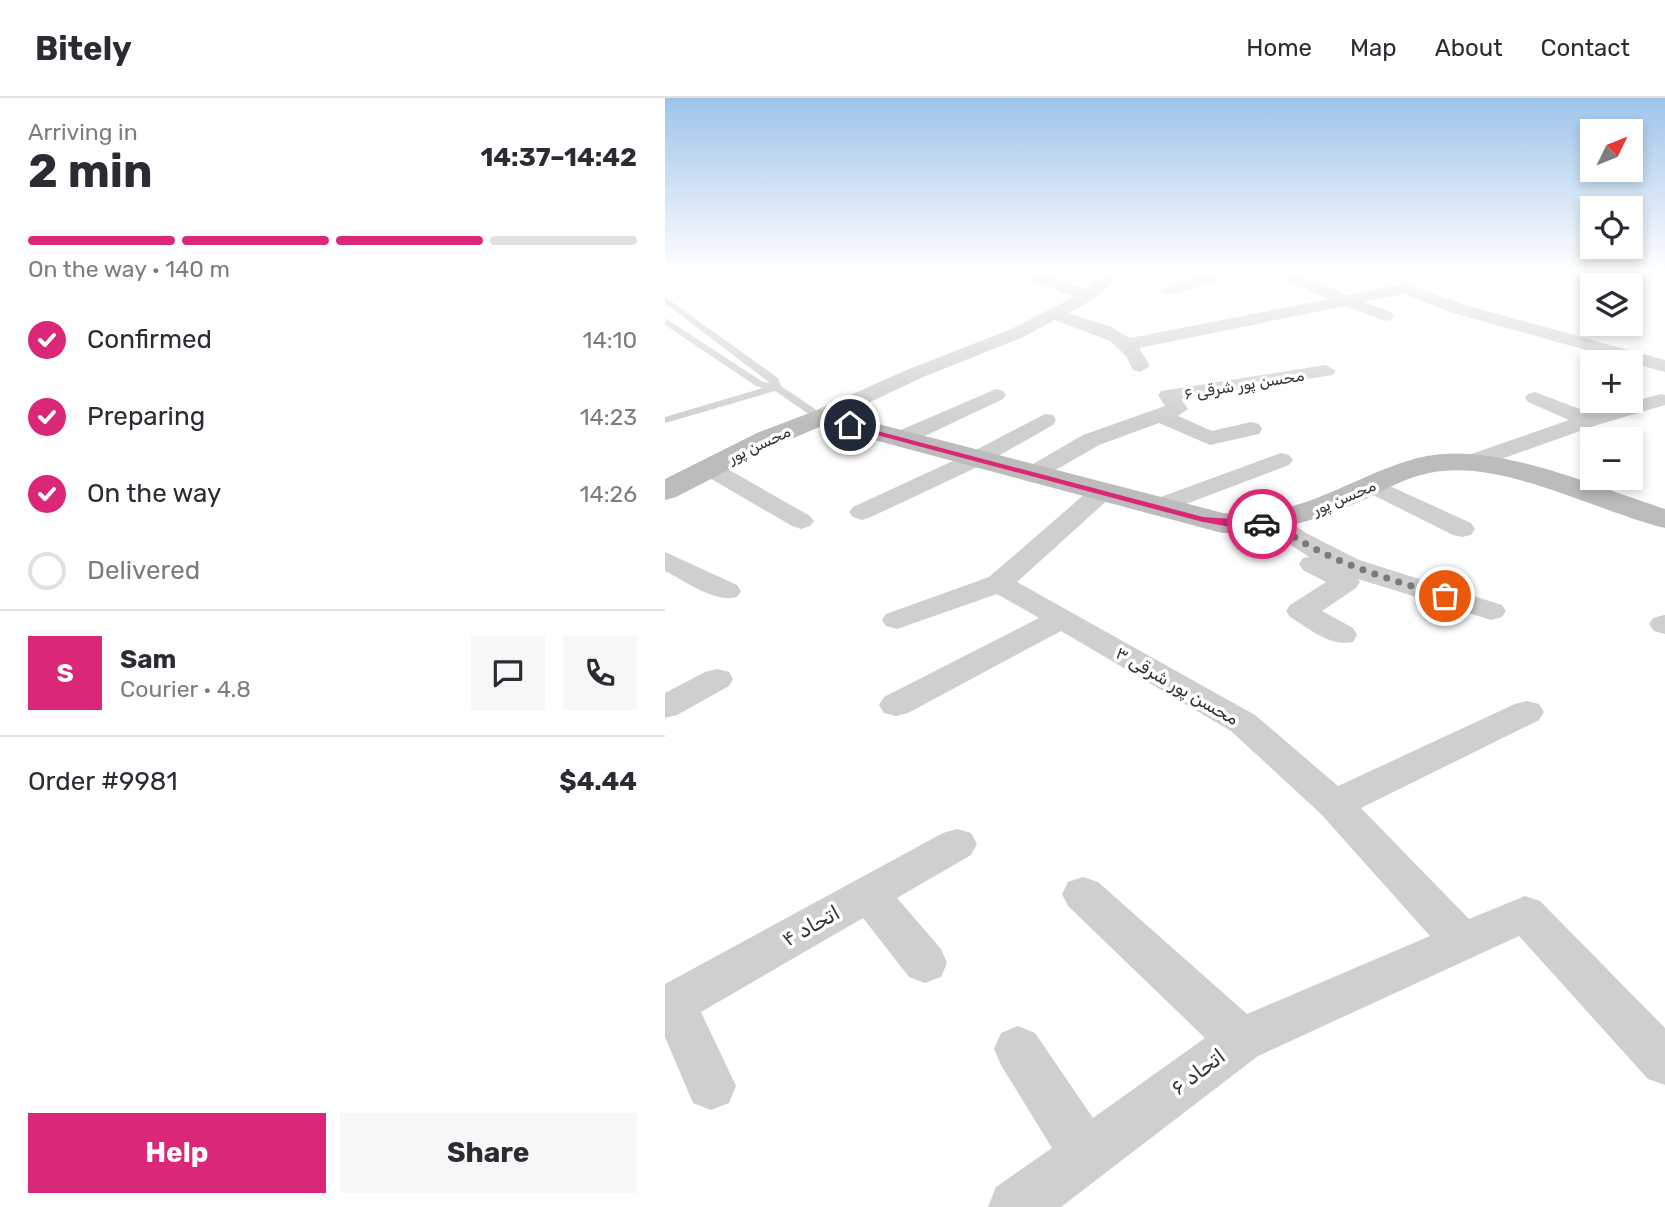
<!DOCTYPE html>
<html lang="en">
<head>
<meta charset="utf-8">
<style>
	:root { --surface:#fff; --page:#f7f7f7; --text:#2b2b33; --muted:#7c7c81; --line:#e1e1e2; --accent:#db2777 }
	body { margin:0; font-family:Rubik,"Noto Naskh Arabic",sans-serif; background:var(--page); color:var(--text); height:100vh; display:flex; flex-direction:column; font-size:26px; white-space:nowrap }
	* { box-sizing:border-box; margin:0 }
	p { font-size:23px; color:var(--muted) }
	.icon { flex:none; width:38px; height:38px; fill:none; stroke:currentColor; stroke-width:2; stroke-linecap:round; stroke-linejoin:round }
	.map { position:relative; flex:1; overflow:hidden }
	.sheet { display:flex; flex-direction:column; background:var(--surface); width:665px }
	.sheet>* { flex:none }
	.needle { width:46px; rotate:47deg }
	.tools { position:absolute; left:915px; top:21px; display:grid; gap:14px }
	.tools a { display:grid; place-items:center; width:63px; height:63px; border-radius:0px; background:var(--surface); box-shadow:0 4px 10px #0003; font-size:35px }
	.pin { position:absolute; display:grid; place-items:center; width:60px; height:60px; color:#fff; margin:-30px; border:4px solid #fff; border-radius:50%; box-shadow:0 2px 7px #0007 }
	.courier { position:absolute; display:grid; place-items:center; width:70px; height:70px; margin:-35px; border:5px solid #db2777; border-radius:50%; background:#fff; color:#222; box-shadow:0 2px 9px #0007 }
	.head em { font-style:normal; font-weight:700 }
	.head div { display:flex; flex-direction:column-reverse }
	.head { display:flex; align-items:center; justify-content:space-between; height:119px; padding:0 28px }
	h1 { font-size:46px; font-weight:700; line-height:52px }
	.bar { display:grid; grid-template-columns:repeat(4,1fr); gap:10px 7px; align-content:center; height:84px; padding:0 28px }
	.bar i { height:9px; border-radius:5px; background:var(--line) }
	.bar .on { background:var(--accent) }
	.bar p { grid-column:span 4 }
	.line { display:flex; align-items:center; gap:18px; padding:0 28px; border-top:2px solid var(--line) }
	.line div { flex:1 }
	.round { display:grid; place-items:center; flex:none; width:74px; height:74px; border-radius:0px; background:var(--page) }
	ol { padding:0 28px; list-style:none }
	li { display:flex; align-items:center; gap:21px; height:77px }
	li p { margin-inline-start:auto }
	li .icon { padding:7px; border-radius:50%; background:var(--accent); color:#fff; stroke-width:4 }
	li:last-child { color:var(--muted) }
	li i { width:38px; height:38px; border:4px solid var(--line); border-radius:50% }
	.cta { display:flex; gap:14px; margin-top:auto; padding:14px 28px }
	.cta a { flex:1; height:80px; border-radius:0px; background:var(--accent); color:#fff; font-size:28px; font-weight:700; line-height:80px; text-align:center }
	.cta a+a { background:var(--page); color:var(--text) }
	header { display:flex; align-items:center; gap:42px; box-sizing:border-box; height:98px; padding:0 35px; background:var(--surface); border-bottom:2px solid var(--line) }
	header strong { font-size:33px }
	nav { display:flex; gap:38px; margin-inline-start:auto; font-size:24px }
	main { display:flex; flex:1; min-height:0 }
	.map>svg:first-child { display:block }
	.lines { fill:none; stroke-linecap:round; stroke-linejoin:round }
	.service { fill:#cfcfcf; fill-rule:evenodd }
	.minor { fill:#cfcfcf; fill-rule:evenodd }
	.secondary { fill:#bcbcbc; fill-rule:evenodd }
	.route { fill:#db2777 }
	.done { stroke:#7a7a7a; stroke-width:7; stroke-dasharray:0 12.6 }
	.labels { text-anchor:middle; stroke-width:7; stroke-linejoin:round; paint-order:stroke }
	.far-street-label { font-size:16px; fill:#323232; stroke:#fff }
	.street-label { font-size:18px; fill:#323232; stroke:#fff }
	.near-street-label { font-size:21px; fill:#323232; stroke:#fff }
</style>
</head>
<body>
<header>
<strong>Bitely</strong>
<nav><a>Home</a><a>Map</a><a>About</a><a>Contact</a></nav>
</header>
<main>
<section class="sheet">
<div class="head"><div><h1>2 min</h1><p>Arriving in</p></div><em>14:37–14:42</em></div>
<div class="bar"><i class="on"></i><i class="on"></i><i class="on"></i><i></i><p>On the way · 140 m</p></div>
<ol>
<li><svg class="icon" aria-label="check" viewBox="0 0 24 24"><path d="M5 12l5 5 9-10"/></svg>Confirmed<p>14:10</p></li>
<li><svg class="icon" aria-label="check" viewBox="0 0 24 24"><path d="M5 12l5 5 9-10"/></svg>Preparing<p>14:23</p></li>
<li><svg class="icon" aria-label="check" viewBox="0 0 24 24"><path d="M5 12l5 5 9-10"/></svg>On the way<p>14:26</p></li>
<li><i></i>Delivered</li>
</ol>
<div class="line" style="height:126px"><b class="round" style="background:var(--accent);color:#fff">S</b><div><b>Sam</b><p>Courier · 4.8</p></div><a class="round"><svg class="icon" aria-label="chat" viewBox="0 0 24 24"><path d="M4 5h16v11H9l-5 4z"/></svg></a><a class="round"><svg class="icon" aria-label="phone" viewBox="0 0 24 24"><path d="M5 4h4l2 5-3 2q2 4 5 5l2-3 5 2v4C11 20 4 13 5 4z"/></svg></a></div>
<div class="line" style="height:91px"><div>Order #9981</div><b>$4.44</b></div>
<div class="cta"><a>Help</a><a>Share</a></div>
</section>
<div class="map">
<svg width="1000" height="1109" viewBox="0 0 1000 1109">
	<rect width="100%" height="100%" fill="#fff"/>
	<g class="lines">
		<path class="service" d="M0,199l113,81 3,8 43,29v4h-8l-41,-28 -110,32v-6l98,-29 -7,-2 -91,-61v-7l98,64 7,1 -105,-80z"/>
		<path class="minor" d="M345,172h22l52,19 28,-19h18l-37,29 -24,14 42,14 19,11 199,-39 -66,-29h21l64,25 56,-11 6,2 55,19 200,55v12l-212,-59 -50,-19 -39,8 27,10 3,4 -3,4 -6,1 -40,-15 -206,42 11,18 -10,6 -7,-2 -7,-14 -16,-15 -55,-21 -34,18 -98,39 -95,45h-16l-3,-5 3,-5 97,-43 100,-39 65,-33 -61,-24z
			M552,172h22l-3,3 -59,21h-12l-2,-3 2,-3z
			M669,172h17l1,1 -8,5z
			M774,172h21l-18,9 -8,-5z
			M661,267l10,6 -3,4 -152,24 7,10 -10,7 34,15 39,-9 8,2 3,5 -3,5 -49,11 -51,-22 -60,22 -57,33h-16l-4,-5 4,-5 57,-33 82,-29 -7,-11 3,-4z
			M331,291l7,2 3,4 -3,4 -91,43h-16l-3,-5 3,-5z
			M870,294l55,21 71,-19 4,1v10l-68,20 -121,43h-16l-4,-5 4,-5 109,-38 -41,-18 -3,-4 3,-4z
			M380,316l8,1 3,5 -3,5 -67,38 -115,54 -9,3 -9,-3 -4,-5 4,-5 117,-54z
			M616,355l8,2 4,5 -4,5 -124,47 -9,3 -9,-3 -4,-5 4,-5z
			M44,363l8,2 93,53 4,5 -4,5 -9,3 -9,-3 -91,-53 -4,-5 4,-5z
			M707,380l99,45 4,6 -4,6 -9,2 -9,-2 -90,-45 -3,-5 3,-5z
			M437,387l9,2 3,5 -3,5 -94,85 238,133 83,71 177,-82 12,-3 12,3 5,8 -5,8 -178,88 108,111 56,-23 15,5 125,127v57l-17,-6 -129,-143 -261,120 -197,151h-73l8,-20 56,-39 -51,-83 -7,-16 7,-16 17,-7 17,7 58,85 112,-80 -137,-132 -6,-12 6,-12 15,-5 15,5 149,132 183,-78 -109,-122 -90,-83 -170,-100 -153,82 -12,3 -12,-3 -5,-8 5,-8 155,-79 -42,-24 -100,35 -11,-3 -4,-6 4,-6 103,-37 104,-90z
			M608,416l9,3 24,16 53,27 143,45 4,6 -4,6 -11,3 -133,-41 2,3 -4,6 -34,23 31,17 4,7 -4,7c-23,5 -43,-13 -63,-25l-4,-6 4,-6 36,-23 -23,-12 -4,-6 4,-6 6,-1 -45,-30 -4,-5 4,-5z
			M0,454l72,33 4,6 -4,6c-24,6 -51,-16 -72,-26z
			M999,517h1v19l-11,-3 -5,-7 4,-6z
			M52,571l12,3 4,7 -4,7 -52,29 -12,3v-25l40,-21z
			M292,731l14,4 6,11 -6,11 -74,43 44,51 6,14 -6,14 -16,6 -16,-6 -46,-59 -162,94 35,74 -7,17 -18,7 -18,-7 -28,-66v-53l278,-151z"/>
		<path class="secondary" d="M155,311l403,104c19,1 39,1 58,-4 51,-11 95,-43 146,-53 70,-14 171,32 238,53v19c-70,-17 -164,-70 -236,-55 -22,4 -44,17 -64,26 -47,21 -91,35 -143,34l-400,-107 -45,19 -101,52 -11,3v-21l92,-46z"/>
	</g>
	<linearGradient id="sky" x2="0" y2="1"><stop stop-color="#9dc4eb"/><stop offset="0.53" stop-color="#fff"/><stop offset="1" stop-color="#fff" stop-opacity="0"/></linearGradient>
	<rect width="1000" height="327" fill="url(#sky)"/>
	<path class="route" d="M182,325l356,94c13,1 57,3 64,7 -16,9 -46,1 -64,-2l-356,-95z"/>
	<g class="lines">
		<path class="done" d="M597,426l11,-2c49,39 113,56 172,74"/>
	</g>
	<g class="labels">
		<g class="far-street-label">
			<text transform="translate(579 286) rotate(-9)" y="6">محسن پور شرقی ۶</text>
			<text transform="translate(94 346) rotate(-25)" y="6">محسن پور</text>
			<text transform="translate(679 399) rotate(-23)" y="6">محسن پور</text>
		</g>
		<g class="street-label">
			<text transform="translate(512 588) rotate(30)" y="6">محسن پور شرقی ۳</text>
		</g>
		<g class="near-street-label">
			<text transform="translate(146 828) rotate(-29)" y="7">اتحاد ۴</text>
			<text transform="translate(533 974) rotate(-37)" y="7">اتحاد ۶</text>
		</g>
	</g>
</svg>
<div class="tools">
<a><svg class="needle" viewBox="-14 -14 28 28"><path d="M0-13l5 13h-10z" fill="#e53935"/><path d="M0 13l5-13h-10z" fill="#7c7c81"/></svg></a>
<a><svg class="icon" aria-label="locate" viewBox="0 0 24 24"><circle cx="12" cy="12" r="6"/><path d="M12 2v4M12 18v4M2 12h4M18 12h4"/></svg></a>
<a><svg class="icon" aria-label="layers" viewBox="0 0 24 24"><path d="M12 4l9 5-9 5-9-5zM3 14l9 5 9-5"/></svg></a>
<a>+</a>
<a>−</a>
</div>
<div class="pin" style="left:780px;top:498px;background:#ea580c"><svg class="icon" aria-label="bag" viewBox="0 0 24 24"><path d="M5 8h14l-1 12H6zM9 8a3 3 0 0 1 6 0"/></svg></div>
<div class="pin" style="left:185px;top:327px;background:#1f2937"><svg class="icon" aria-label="home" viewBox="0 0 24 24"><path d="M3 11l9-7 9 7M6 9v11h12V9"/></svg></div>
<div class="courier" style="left:597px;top:426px"><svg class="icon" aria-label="car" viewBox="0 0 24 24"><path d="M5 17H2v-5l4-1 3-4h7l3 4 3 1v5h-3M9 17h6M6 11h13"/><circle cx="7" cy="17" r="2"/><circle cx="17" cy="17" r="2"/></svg></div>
</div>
</main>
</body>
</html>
